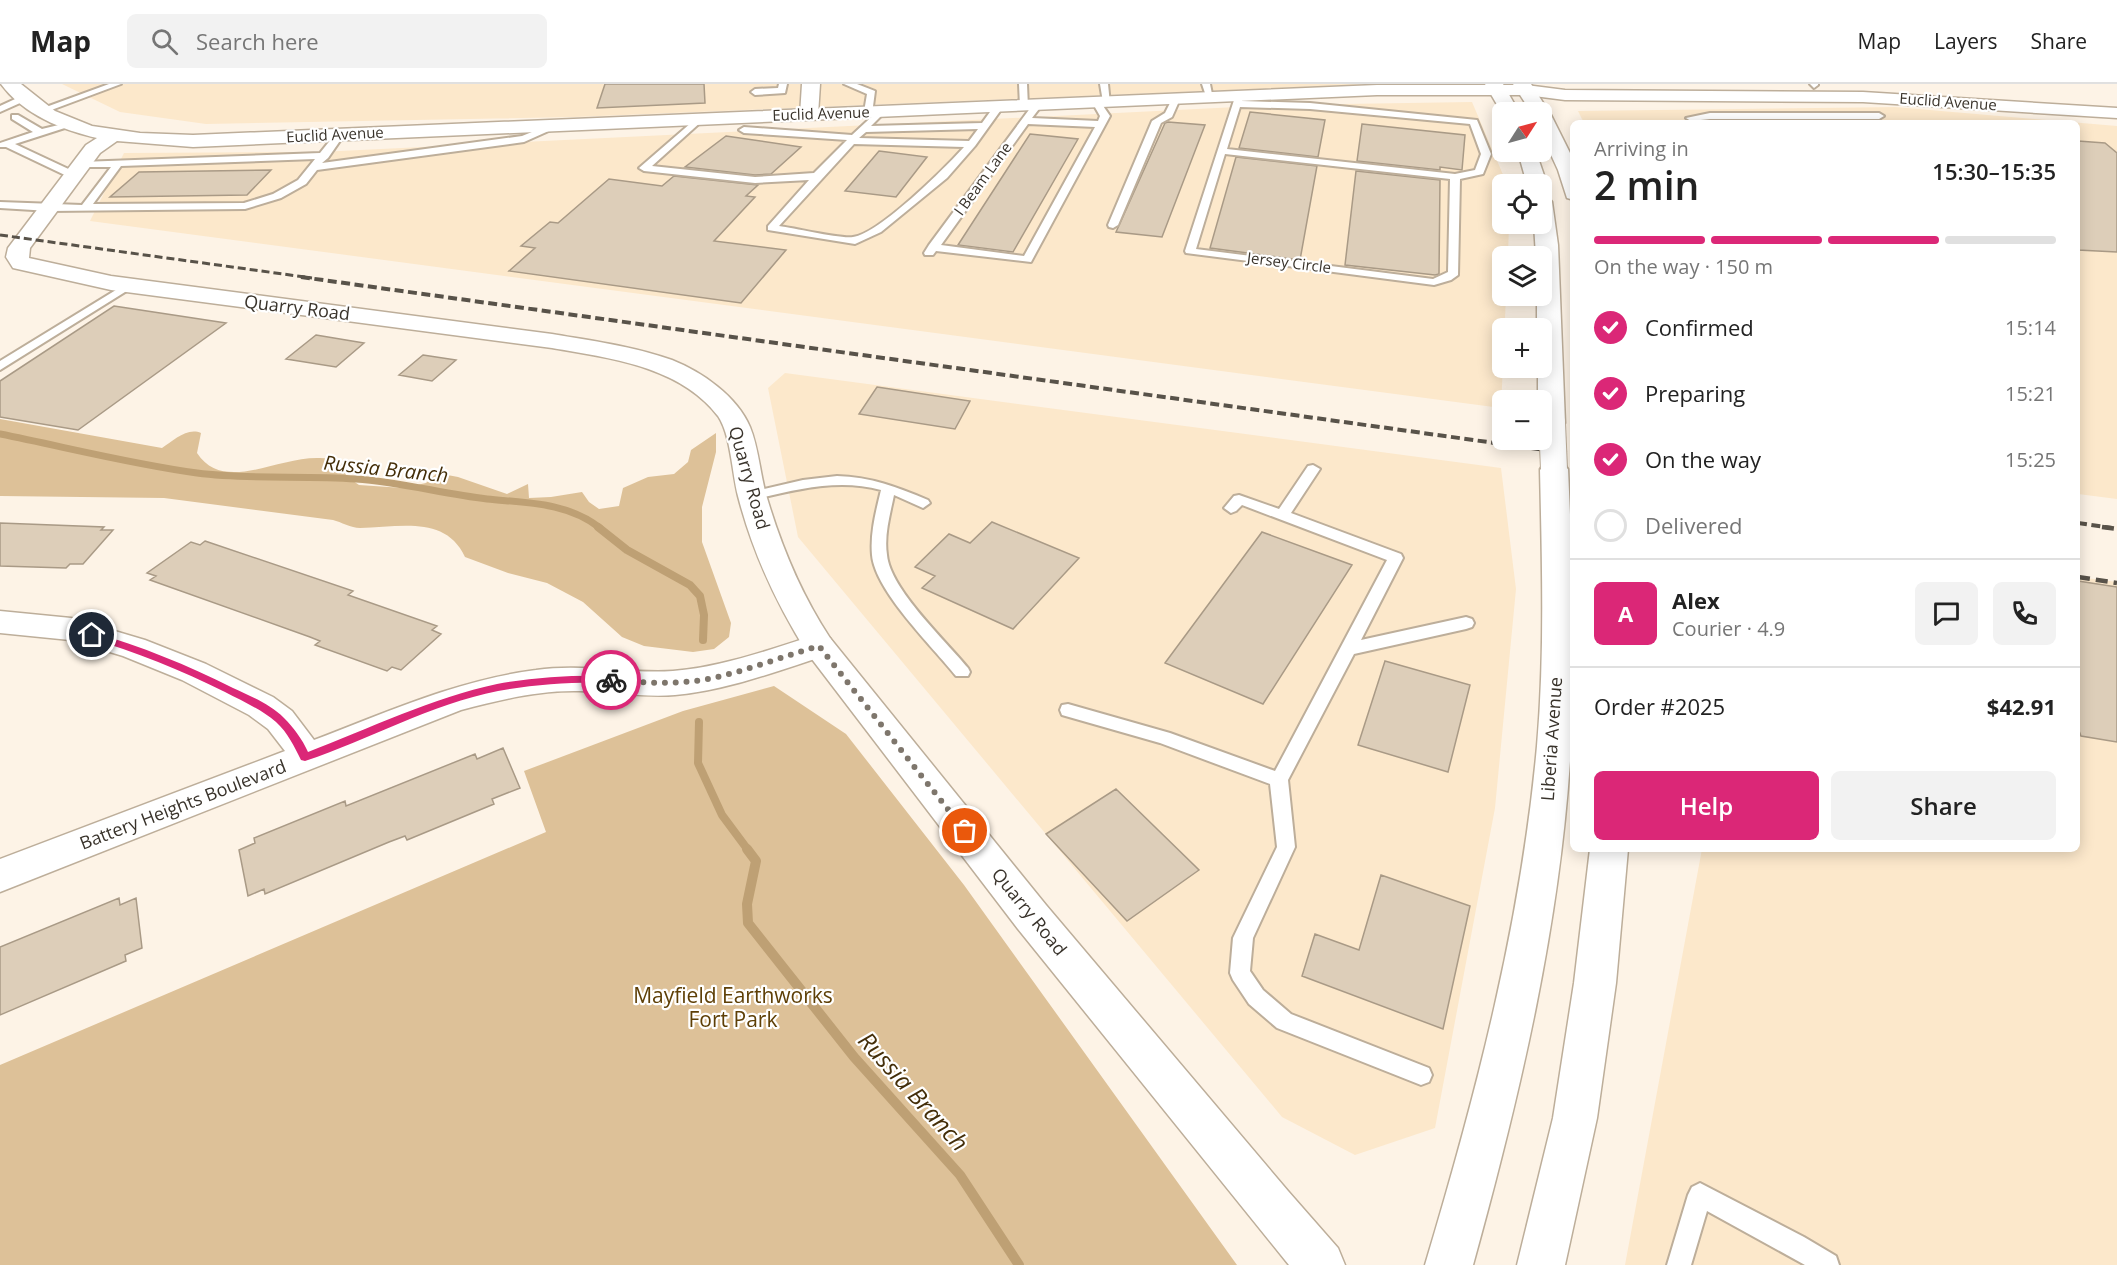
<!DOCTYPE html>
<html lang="en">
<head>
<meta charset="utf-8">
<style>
	:root { --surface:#fff; --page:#f2f2f2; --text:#222; --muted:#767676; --line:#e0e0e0; --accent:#db2777 }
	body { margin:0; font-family:"Open Sans",sans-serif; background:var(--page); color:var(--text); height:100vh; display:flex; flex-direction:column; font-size:22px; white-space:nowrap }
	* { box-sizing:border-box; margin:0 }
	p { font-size:20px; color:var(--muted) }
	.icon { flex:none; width:33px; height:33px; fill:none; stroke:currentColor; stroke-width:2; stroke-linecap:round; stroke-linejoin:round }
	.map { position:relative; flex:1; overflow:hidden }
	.panel { position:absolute; left:1570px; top:36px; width:510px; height:732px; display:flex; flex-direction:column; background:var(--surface); border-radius:9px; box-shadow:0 3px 15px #0003 }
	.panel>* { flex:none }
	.needle { width:39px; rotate:54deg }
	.tools { position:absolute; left:1492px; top:18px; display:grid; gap:12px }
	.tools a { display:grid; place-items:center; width:60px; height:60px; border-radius:9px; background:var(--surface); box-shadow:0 3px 15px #0003; font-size:30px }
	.pin { position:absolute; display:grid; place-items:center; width:51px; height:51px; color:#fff; margin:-26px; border:3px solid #fff; border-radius:50%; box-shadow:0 2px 6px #0007 }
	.courier { position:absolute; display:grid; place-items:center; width:60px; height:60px; margin:-30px; border:4px solid #db2777; border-radius:50%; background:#fff; color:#222; box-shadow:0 2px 8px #0007 }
	.headline em { font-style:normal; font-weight:600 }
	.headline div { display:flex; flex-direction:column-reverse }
	.headline { display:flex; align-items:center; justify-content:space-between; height:102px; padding:0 24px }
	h1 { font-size:39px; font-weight:600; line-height:45px }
	.bar { display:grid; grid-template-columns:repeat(4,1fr); gap:9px 6px; align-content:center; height:72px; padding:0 24px }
	.bar i { height:8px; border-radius:4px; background:var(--line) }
	.bar .active { background:var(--accent) }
	.bar p { grid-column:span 4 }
	.line { display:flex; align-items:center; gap:15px; padding:0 24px; border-top:2px solid var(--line) }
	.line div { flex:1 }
	.round { display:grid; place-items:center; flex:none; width:63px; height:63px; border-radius:9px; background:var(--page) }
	ol { padding:0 24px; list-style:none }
	li { display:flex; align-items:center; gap:18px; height:66px }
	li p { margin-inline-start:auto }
	li .icon { padding:6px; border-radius:50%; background:var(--accent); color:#fff; stroke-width:4 }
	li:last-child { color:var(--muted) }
	li i { width:33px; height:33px; border:3px solid var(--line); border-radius:50% }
	.cta { display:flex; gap:12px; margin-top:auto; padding:12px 24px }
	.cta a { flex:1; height:69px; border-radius:9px; background:var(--accent); color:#fff; font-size:24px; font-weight:600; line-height:69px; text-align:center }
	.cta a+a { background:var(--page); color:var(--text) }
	header { display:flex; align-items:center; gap:36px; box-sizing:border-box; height:84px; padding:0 30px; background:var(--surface); border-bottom:2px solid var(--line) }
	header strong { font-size:28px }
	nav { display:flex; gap:33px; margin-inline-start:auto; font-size:21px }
	.search { width:420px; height:54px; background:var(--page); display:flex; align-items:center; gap:15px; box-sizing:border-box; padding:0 21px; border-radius:9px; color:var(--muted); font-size:22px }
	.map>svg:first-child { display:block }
	.built { fill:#fce8cb }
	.green { fill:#ddc198 }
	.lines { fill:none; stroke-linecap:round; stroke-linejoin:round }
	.stream-far2 { stroke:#bea074; stroke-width:7 }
	.stream-far1 { stroke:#bea074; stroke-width:8 }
	.stream { stroke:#bea074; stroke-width:10 }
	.building { fill:#ddceb9; stroke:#a99a86; stroke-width:1.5 }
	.lane-casing { stroke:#bdae9a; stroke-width:4 }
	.street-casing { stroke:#bdae9a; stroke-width:3 }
	.secondary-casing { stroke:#bdae9a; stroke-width:3 }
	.highway-casing { stroke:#bdae9a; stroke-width:3 }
	.lane { fill:#fff; fill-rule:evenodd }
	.street { fill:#fff; fill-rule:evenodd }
	.secondary { fill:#fff; fill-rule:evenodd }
	.highway { fill:#fff; fill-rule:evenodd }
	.rail-far2 { stroke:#585249; stroke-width:3; stroke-dasharray:8 4; stroke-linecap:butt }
	.rail-far1 { stroke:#585249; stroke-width:4; stroke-dasharray:9 4.5; stroke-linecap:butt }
	.rail { stroke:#585249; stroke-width:4.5; stroke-dasharray:12 6; stroke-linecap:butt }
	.highway-bridge-casing { stroke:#bdae9a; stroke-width:28; stroke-linecap:butt }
	.highway-bridge { stroke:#fff; stroke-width:26 }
	.route { fill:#db2777 }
	.done { stroke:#7e766c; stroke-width:6; stroke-dasharray:0 10.8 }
	.labels { text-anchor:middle; stroke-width:4.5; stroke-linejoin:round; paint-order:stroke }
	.far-street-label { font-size:15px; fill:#39332b; stroke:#fff }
	.street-label { font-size:18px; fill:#39332b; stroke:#fff }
	.water-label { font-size:20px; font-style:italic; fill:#442e09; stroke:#fff }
	.near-park-label { font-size:21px; fill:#5e3f06; stroke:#fff }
	.near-water-label { font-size:24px; font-style:italic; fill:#442e09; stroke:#fff }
</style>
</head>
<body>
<header>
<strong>Map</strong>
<div class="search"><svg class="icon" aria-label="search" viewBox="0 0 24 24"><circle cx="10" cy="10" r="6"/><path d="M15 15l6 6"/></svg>Search here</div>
<nav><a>Map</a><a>Layers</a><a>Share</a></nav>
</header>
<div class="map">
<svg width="2117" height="1181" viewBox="0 0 2117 1181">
	<rect width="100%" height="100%" fill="#fdf3e6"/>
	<path class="built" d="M62,0h1310l-796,33 -370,7 -86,-12z
		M1472,18l35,82h-4v40h6l-1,32h-5v40h3l-5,112 -1411,-187 34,-68 195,-1 960,-47z
		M1895,23l222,19v373l-39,-5v-371h-494l-6,-12z
		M785,289l716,95 15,121 -21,219 -60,320 -80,27 -73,-38 -484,-580 -30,-149z
		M2078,493l39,5v683h-492l77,-416h376z"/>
	<path class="green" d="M0,335l162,29c11,-7 25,-21 39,-15l-4,20c32,49 103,-15 147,12l2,11 13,9 44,3 23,-5 11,-10 21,4 49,17 21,-10 1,14 22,-1 31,-5 7,10 10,7 20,-3 4,-18 25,-11 26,-3 14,-12 3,-12 25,-17v19l-14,55v35l29,81 -2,14 -15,12 -21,3 -49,-6 -22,-9 -39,-35 -36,-19 -39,-10 -43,-16c-20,-43 -68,-29 -105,-29 -9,0 -19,-6 -27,-8l-169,-22 -164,-2z
		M774,602l72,48 118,151 273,380h-1237v-200l546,-233 -22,-61 159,-60z"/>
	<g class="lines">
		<path class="stream-far2" d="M0,350c65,13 131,30 197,39 53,7 106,2 159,6 45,3 87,15 131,20 39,4 80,3 113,29"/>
		<path class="stream-far1" d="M598,443l29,23 63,35 10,11 4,19 -1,25
			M699,638l-1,41 24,52 26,35"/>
		<path class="stream" d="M747,765l9,12 -9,43 1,19 106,134 106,118 59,90"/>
	</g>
	<path class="building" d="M605,0h99l1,19 -108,5z
		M1250,28l75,8 -7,37 -79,-9z
		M1168,38l37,3 -43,112 -46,-5 49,-109z
		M1362,40l103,11 -3,35 -22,-3v3l-83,-9z
		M1030,50l48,5 -65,113 -55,-7z
		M726,52l75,11 -30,27 -16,1 -70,-8z
		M2078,57l27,2 12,10v99l-39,-2z
		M879,67l48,6 -31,40 -51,-6z
		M1236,73l81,9 -17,94 -90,-12z
		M271,86l-24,25 -137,2 29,-25z
		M1356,87l84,9 -1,94 -4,1 -90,-10z
		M674,92l84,9 -12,11 9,1 -41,44 72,9 -45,53 -232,-32 26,-23 -14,-2 29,-24 8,1 51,-44 53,7z
		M114,222l112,17 -148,107 -78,-13v-36z
		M316,251l48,8 -28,24 -50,-8z
		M423,271l33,5 -24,21 -33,-6z
		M877,303l93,14 -15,28 -96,-15z
		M992,438l87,36 -66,71 -91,-41 13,-12 -20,-9 34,-33 21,9z
		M0,439l104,4 -3,3h12l-30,34h-13l-4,4 -66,-2z
		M1262,448l90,33 -89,139 -98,-41z
		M205,457l148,50 -5,4 89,31 -5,4 9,4 -40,36 -9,-3 -5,4 -72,-26 5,-4 -10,-4 -160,-57 6,-4 -9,-3 44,-31 9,3z
		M2078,497l39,6v155l-36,-6 -3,-8z
		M1385,577l85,24 -22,87 -90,-27z
		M503,664l17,40 -28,11 2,5 -87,36 -2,-4 -16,6 -124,52 -1,-5 -16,7 -9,-46 16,-7 -1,-5 91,-37 1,5 129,-52 2,5z
		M1116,705l83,81 -72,51 -81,-87z
		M1381,791l89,31 -27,123 -141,-53 13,-42 44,16z
		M119,814l1,7 16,-7 6,50 -17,7 1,6 -126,54v-68z"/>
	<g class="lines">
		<g class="lane-casing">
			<path id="lane" d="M109,0h12l-75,28 -8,-2z
				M779,0h8l-2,9 -30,2 -4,-3 4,-3 23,-1z
				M844,0h13l18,7 -3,23 -8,-2 3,-18z
				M1019,0h8l1,24 -8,-2z
				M1100,0h8l2,20 -7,-2z
				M1202,0h8l3,15h-6z
				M1810,0h8v1l-4,3z
				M26,10l4,3 -1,2 -29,13v-6z
				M1236,10h6v7l68,2 167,17 14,34 -8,20 -23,5 -2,96 -7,5 -17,5 -248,-32 -1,-2zM1240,23l70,2 160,15 11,30 -6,16 -20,4 -228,-25zM1225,70l225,25 -2,93 -15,7 -237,-30z
				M1173,13l7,2 -8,18 -11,6 -43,102 -5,3 -4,-1 -1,-2 44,-104 13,-8z
				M1093,16h6l11,16 -79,146 -95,-11 -3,4h-8l-1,-2 5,-8 105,-142 8,2 -10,13 66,3 2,-5 -8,-14zM1028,40l67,3 -71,129 -83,-11z
				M995,21l8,2 -28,39 -28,32 -66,54 -26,12 -87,-14v-4l41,-46 -54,3 -111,-12 -5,-3 60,-52 3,1v4l-50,45 103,11 59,-4 33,-33 -103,-7 -5,-3 5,-3 108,8 28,-26 5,3 -14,14 111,-3zM978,45l-9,12 -110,-3 7,-6zM854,60l110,3c-18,20 -85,87 -111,90 -13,2 -58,-9 -74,-11z
				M1710,29h169l5,3 -5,3h-169l-19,2 -5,-3z
				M12,31h6l24,14 29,-7v4l-56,18 62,29v4h-8l-63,-30h-6v-4l33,-11 -21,-13z
				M554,39l8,2 -38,17 -207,28 -11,14 -25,14 -36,11 -195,2 -50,-3v-6l82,3 29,-38h-33l-2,-2 5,-3 239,-9 16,-20h6l2,2 -16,23 -6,5 200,-27zM315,75l-17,21 -25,14 -29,9 -151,1 28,-38z
				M129,198l6,3 -2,2 -133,83v-9z
				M1313,381l7,4 -29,44 110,41 2,4 -42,82 105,-23 6,2 2,4 -2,4 -6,2 -112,25 -66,126 7,67 -42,91 -3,33 13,19 28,24 138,54 3,7 -3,7 -8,3 -144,-57 -28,-24 -16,-24 -3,-7 3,-35 44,-91 -7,-63 -110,-41 -98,-28 -2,-5 2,-5 6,-1 102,29 105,38 112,-211 -145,-55 -6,6 -5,2 -7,-5 10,-12 5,-1 40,14 29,-43z
				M837,392c34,1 60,11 91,24l2,3 -7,5 -29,-13c-4,20 -10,40 -7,60 3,34 59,86 81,113l2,4 -2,4h-12c-23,-29 -81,-85 -84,-121 -2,-22 4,-44 9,-65 -43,-12 -87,0 -129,10l-7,-4 2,-3 56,-13z
				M1700,1099l104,54 32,19 3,9h-34l-98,-54 -16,54h-24l21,-70 4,-8z"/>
		</g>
		<g class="street-casing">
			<path id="street" d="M802,0h18l-2,31 -3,4h-12l-3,-4z
				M0,527l71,7 74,22 61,24 67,33 19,14 22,29c73,-28 144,-60 222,-70 46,-7 91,4 137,1 50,-4 98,-22 146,-37l11,4 5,8 -5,8c-50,16 -101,36 -155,41 -32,3 -64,-4 -96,-4 -40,-1 -79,9 -118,19l-461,182v-33l285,-108 -17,-22 -19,-14 -67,-35 -59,-24 -53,-16 -70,-7z"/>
		</g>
		<g class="secondary-casing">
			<path id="secondary" d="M1,0h20l34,27 37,15 48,7 53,2 1184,-50h149l39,5 298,2 254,16v10l-254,-16 -298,-2 -39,-5h-149l-1184,52 -76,-6 -17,12 -70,95 -1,10 82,18 441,58c40,7 81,12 120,26 30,12 65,36 78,67 9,22 10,48 17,71 15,50 34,96 63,140l216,267 242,286 50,57 7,17h-56l-271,-336 -210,-275c-32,-51 -55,-100 -70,-158 -6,-23 -7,-61 -20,-80 -38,-50 -109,-58 -166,-68l-441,-58 -98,-22 -7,-11 2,-9 78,-103 11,-7c-35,-8 -74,-24 -96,-54z"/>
		</g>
		<g class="highway-casing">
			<path id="highway" d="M1485,0h18l16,28h-16v3z
				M1513,0h18l20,31 23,46v39l-7,-2 -9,-28 -16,-35v-23h-11z
				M1518,68h18l11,32 -3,4 -2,1v-5h-15z
				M1542,112l7,2 3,4 6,43 7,178 -4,6 -9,2 -10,-3v-28h-4v-32h4v-40h-5v-32h5v-40h-6l-2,-32h8z
				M1554,377l10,2 4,6c4,92 9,184 3,276 -10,177 -51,350 -98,520h-48c51,-170 96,-342 112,-519 8,-92 5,-185 3,-277l4,-6z
				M1590,765h38l-12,134 -19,135 -32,147h-48l36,-147 21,-135z"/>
		</g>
		<use href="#lane" class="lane"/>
		<use href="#street" class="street"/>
		<use href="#secondary" class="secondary"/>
		<use href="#highway" class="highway"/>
		<path class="rail-far2" d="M0,151l312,43"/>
		<path class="rail-far1" d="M301,193l1273,177
			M2078,439l34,5"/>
		<path class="rail" d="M2102,443l15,2
			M2078,493l39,6"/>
		<g class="highway-bridge-casing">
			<path id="highway-bridge" d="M1552,339l2,46"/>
		</g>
		<use href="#highway-bridge" class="highway-bridge"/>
	</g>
	<path class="route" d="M92,548c49,14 95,33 141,56 17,8 37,16 51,30 10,10 18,21 24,34 60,-23 126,-55 189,-68 38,-7 76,-9 114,-8l5,4 -5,3c-38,-1 -75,1 -113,8 -67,13 -129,49 -193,70l-4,-1c-7,-14 -13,-27 -25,-38 -15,-13 -34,-21 -51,-30 -44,-22 -89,-40 -136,-54v-5z"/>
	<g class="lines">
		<path class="done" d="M611,596c34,3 68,5 102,-2 36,-8 71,-22 106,-32l146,185"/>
	</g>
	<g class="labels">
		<g class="far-street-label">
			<text transform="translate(1948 18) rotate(4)" y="5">Euclid Avenue</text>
			<text transform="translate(821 30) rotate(-2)" y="5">Euclid Avenue</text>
			<text transform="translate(335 51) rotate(-3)" y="5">Euclid Avenue</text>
			<text transform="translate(983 95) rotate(-54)" y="5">I Beam Lane</text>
			<text transform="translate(1289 179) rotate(7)" y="5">Jersey Circle</text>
		</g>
		<g class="street-label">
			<text transform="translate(297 224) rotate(7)" y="6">Quarry Road</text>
			<text transform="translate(749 394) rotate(74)" y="6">Quarry Road</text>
			<text transform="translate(1552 655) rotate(-86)" y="6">Liberia Avenue</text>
			<text transform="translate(183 721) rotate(-21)" y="6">Battery Heights Boulevard</text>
			<text transform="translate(1029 828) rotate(51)" y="6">Quarry Road</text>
		</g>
		<g class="water-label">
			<text transform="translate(386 385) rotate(6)" y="7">Russia Branch</text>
		</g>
		<g class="near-park-label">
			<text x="733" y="919">Mayfield Earthworks<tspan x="733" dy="24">Fort Park</tspan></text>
		</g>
		<g class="near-water-label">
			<text transform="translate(913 1008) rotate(48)" y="8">Russia Branch</text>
		</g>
	</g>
</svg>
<div class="tools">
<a><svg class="needle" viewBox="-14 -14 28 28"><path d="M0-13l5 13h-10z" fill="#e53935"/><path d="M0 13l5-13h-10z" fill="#767676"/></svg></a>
<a><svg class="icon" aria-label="locate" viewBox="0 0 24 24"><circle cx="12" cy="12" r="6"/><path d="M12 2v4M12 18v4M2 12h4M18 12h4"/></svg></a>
<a><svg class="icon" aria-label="layers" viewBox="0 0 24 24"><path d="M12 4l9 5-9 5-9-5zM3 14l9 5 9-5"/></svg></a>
<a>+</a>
<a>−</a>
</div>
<div class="pin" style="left:965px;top:747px;background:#ea580c"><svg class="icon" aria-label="bag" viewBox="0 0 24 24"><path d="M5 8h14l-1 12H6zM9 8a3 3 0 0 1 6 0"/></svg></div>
<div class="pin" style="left:92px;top:551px;background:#1f2937"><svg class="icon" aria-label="home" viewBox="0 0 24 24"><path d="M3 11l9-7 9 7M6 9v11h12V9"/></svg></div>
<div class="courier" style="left:611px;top:596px"><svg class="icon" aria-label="bike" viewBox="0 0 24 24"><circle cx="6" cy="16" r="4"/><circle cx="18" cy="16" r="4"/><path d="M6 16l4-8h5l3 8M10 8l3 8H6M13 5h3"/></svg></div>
<section class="panel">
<div class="headline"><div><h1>2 min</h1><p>Arriving in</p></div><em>15:30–15:35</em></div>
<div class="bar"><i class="active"></i><i class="active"></i><i class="active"></i><i></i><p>On the way · 150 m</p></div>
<ol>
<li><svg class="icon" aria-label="check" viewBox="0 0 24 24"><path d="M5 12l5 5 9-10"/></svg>Confirmed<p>15:14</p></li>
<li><svg class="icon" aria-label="check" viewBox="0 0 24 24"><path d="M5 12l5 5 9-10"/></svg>Preparing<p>15:21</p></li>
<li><svg class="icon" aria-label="check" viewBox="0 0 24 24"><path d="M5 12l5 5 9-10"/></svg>On the way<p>15:25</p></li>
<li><i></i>Delivered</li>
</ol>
<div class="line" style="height:108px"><b class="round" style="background:var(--accent);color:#fff">A</b><div><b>Alex</b><p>Courier · 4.9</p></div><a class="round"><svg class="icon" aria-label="chat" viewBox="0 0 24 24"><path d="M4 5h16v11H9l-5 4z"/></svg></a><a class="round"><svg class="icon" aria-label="phone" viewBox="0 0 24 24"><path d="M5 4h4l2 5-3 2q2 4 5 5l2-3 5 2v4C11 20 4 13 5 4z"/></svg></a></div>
<div class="line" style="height:78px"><div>Order #2025</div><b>$42.91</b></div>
<div class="cta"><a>Help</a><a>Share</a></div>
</section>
</div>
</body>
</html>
